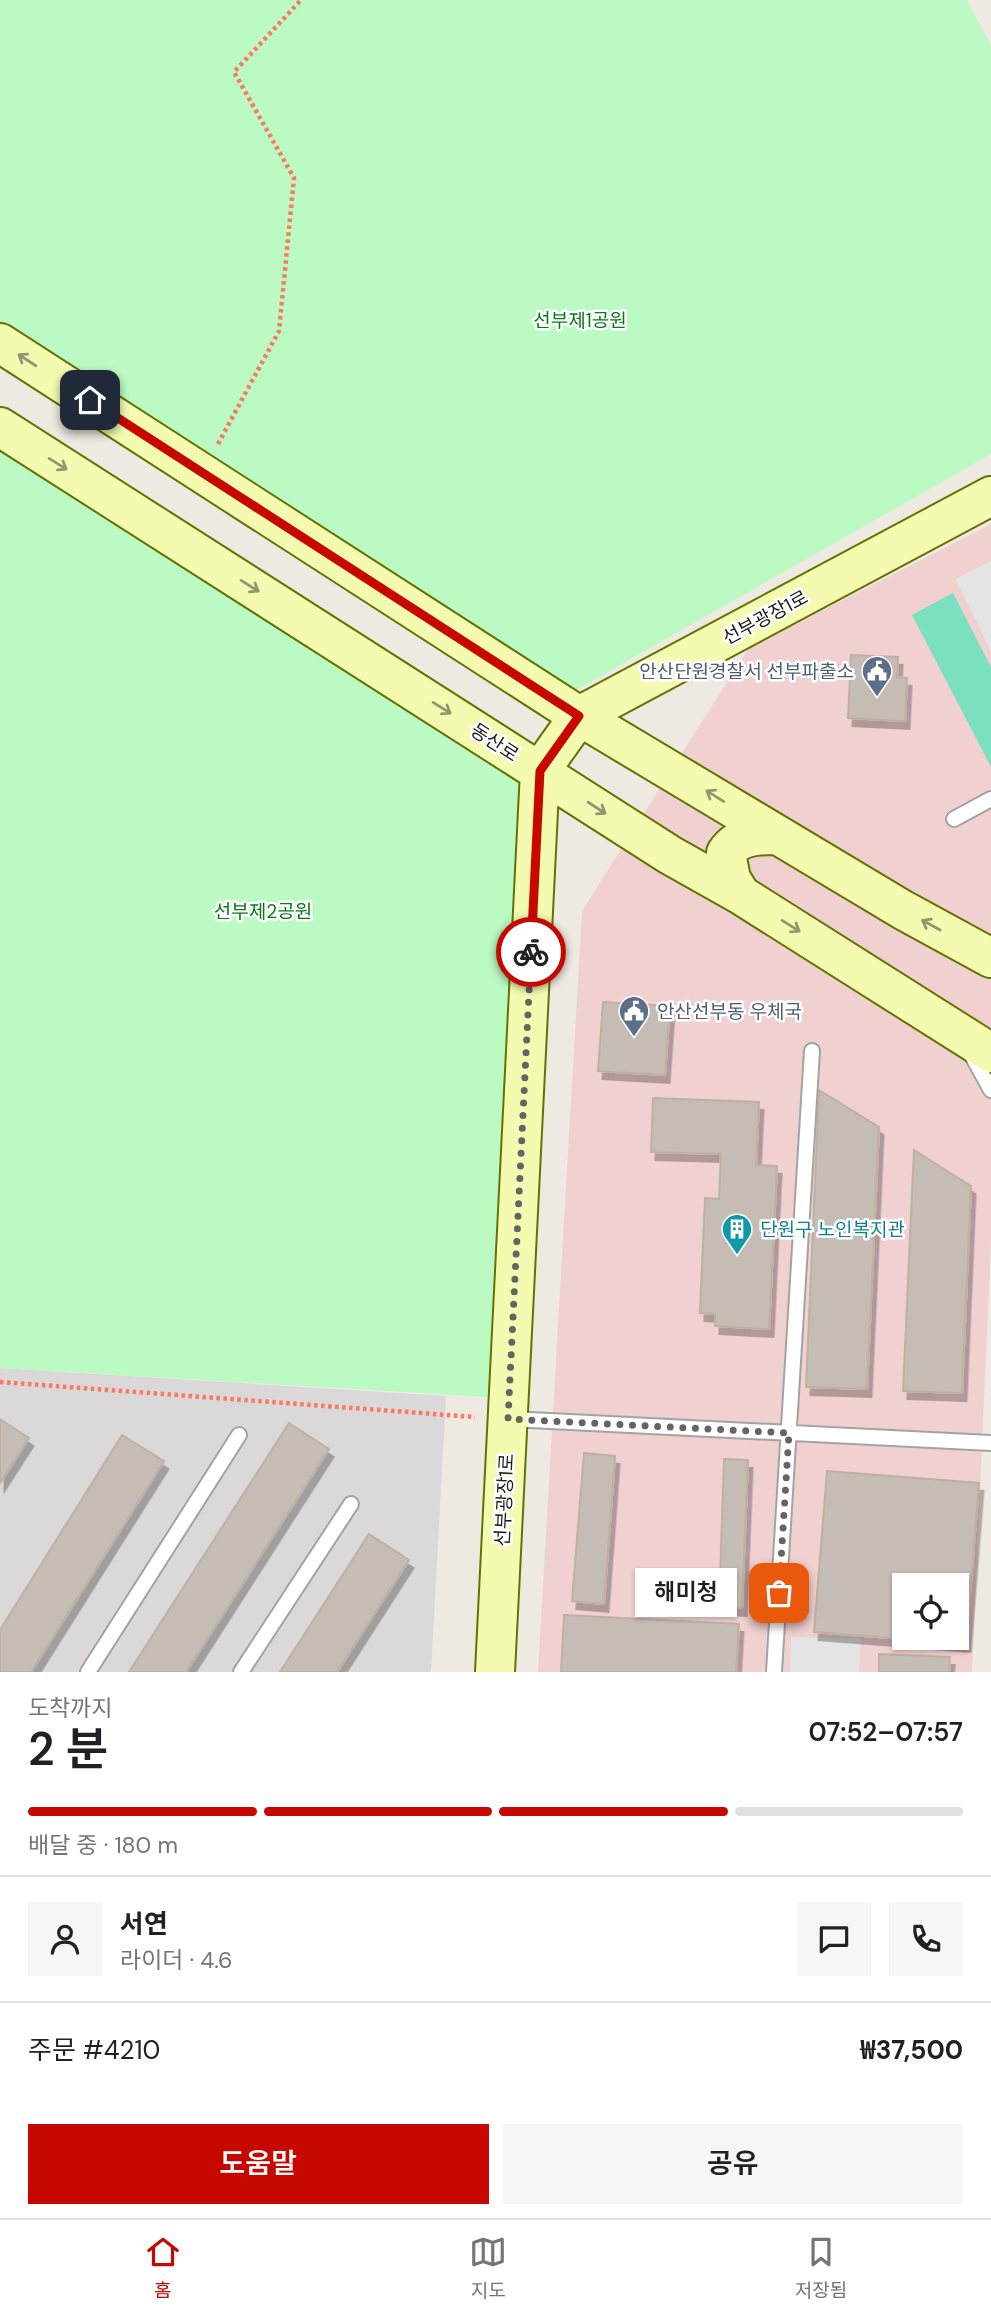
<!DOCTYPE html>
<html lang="ko">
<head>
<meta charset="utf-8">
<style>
	:root { --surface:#fff; --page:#f6f6f6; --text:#202124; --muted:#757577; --line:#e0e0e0; --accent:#c70800 }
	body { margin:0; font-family:"DM Sans","Noto Sans KR",sans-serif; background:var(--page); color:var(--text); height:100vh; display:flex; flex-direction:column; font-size:26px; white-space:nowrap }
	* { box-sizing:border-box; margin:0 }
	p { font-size:23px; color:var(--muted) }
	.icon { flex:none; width:38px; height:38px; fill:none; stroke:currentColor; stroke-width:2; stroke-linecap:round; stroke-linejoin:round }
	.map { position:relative; height:1672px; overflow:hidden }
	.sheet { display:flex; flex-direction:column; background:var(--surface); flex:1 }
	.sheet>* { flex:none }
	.controls { position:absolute; left:892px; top:1573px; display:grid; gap:14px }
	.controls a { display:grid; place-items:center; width:77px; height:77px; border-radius:0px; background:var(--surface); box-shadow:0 2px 5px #0004; font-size:35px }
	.pin { position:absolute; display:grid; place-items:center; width:60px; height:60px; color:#fff; margin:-30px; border-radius:14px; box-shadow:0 4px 10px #0006 }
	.courier { position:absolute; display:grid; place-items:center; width:70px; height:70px; margin:-35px; border:5px solid #c70800; border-radius:50%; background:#fff; color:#222; box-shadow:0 2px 9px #0007 }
	.bubble { position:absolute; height:49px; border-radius:0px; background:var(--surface); box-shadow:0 2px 5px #0004; font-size:23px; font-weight:600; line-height:49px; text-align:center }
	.head em { font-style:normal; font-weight:600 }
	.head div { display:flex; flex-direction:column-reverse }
	.head { display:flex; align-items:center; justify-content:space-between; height:119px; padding:0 28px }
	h1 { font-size:46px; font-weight:600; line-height:52px }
	.bar { display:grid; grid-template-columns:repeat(4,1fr); gap:10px 7px; align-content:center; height:84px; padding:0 28px }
	.bar i { height:9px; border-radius:5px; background:var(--line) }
	.bar .on { background:var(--accent) }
	.bar p { grid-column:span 4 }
	.line { display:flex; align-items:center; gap:18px; padding:0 28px; border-top:2px solid var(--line) }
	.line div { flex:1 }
	.round { display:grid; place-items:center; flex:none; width:74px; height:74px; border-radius:0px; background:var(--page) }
	.button { display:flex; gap:14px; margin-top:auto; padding:14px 28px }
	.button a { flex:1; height:80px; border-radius:0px; background:var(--accent); color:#fff; font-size:28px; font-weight:600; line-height:80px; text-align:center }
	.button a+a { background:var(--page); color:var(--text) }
	.menu { display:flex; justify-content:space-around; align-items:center; height:98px; border-top:2px solid var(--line); background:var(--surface); font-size:19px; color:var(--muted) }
	.menu a { display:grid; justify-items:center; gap:4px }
	.menu .on { color:var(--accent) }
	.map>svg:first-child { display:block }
	.residential { fill:#dad8d8 }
	.commercial { fill:#f0d1cf; fill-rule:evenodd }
	.park { fill:#bbfac2 }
	.pitch { fill:#7be0bd }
	.parking { fill:#e4e4e4 }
	.building { fill:#c5bcb4; stroke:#bfb0a3; stroke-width:2; fill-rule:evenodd; filter:url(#shadow) }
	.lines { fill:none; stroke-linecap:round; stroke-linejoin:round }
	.lane-casing { stroke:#a3a3a3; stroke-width:18 }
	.secondary-casing { stroke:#637302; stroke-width:42 }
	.path { stroke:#fd7862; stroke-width:4.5; stroke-dasharray:3.5 3.5; stroke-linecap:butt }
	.lane { stroke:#fff; stroke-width:14 }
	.secondary { stroke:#f4fbb1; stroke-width:38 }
	.oneway { stroke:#93976e }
	.done { stroke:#666461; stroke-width:7; stroke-dasharray:0 12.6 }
	.route { stroke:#c70800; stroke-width:9 }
	.labels { text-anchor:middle; stroke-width:5; stroke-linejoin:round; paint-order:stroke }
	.park-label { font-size:19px; fill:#087b16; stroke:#fff }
	.street-label { font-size:19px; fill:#1c1c1c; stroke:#fff }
	.service-label { font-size:19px; fill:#4e5e75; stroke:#fff; text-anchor:end }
	.culture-label { font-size:19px; fill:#0d838f; stroke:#fff; text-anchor:start }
</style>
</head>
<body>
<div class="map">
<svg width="991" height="1672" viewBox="0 0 991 1672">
	<defs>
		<filter id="shadow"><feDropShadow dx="4.5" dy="8" stdDeviation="0" flood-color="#0004"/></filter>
	</defs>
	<rect width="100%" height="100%" fill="#eeeae1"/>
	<path class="residential" d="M0,1368l446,28 -15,276h-431z"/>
	<path class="commercial" d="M991,524v717l-19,431h-434l44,-761 166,-262zM905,1586h52v52h-52z"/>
	<path class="park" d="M0,0h967l24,46v408l-420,239 -571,-364z
		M0,434l531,337 -27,627 -504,-30z"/>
	<path class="pitch" d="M953,593l38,74v100l-79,-152z"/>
	<path class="parking" d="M991,561v90l-36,-72z
		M791,1637l70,2 -2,33h-69z"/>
	<path class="building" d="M851,655l47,2 -1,20 10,1 -2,43 -57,-3z
		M603,1002l67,4 -5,69 -67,-4z
		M819,1090l60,37 -12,262 -61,-2z
		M653,1098l106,4 -3,63 21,1 -8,163 -54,-3v-12l-15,-1 5,-115 14,1 2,-45 -70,-2z
		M914,1150l57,36 -9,207 -59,-2z
		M0,1419l29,19 -29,45z
		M289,1423l40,26 -143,223h-57z
		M122,1435l42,26 -133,211h-29l-2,-1v-41z
		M584,1453l31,3 -11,148 -32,-3z
		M724,1459l24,1 -6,148 -23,-1z
		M827,1471l152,12 -13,161 -152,-12zM905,1586h52v52h-52z
		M369,1534l40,26 -72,112h-57z
		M564,1615l175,9 -3,48h-175z
		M879,1654l71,3 -1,15h-70z"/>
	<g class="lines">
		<g class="lane-casing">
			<path id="lane" d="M954,819l37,-20
				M970,1052l21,38
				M510,1419l481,24
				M88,1672l151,-237
				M241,1672l110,-168
				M774,1672l38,-621"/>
		</g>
		<g class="secondary-casing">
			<path id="secondary" d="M0,343l579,373 324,194 88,48
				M0,427l670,428 71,40 250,158
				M741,895l-10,-16 -5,-26c11,-17 30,-18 50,-18
				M495,1672l45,-901 39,-55 412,-220"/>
		</g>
		<path class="path" d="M218,444l61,-113 15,-153 -60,-106 67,-72
			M0,1382l475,35"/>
		<use href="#lane" class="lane"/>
		<use href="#secondary" class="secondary"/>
	</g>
	<defs><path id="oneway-shaft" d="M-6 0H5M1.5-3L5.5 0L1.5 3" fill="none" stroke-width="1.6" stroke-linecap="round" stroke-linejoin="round" transform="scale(1.75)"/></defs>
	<g class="oneway">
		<use href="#oneway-shaft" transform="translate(27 360) rotate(-147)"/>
		<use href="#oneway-shaft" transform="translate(58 464) rotate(32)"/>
		<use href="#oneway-shaft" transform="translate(250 586) rotate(32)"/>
		<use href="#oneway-shaft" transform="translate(442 708) rotate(32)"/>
		<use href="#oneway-shaft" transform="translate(715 796) rotate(-148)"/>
		<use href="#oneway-shaft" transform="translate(597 808) rotate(33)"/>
		<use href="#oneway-shaft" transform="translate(931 925) rotate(-151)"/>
		<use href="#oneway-shaft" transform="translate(791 926) rotate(32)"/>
	</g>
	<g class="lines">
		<path class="done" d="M531,952l-23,467 281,14 -10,160"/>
		<path class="route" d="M90,400l489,316 -39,55 -9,181"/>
	</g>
	<defs>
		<g id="civic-pin" transform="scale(1.575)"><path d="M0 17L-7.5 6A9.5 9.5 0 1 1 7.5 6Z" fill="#5c6f8a" stroke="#fff"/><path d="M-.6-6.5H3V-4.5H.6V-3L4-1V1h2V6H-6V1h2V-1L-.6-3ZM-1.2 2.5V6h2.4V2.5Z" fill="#fff"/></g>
		<g id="building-pin" transform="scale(1.575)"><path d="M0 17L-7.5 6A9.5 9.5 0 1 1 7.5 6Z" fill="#0f9aa8" stroke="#fff"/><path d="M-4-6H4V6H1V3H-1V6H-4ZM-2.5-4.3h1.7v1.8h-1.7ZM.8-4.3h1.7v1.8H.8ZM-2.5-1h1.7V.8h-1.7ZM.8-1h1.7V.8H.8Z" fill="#fff"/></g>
	</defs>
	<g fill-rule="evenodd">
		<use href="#civic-pin" x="877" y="671"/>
		<use href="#civic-pin" x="634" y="1011"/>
		<use href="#building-pin" x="737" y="1229"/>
	</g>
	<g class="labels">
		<g class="park-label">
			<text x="580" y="327">선부제1공원</text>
			<text x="263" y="918">선부제2공원</text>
		</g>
		<g class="street-label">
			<text transform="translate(765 617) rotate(-28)" y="7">선부광장1로</text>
			<text transform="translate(495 742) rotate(33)" y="7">동산로</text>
			<text transform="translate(504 1500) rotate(-87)" y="7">선부광장1로</text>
		</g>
		<g class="service-label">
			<text x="854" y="678">안산단원경찰서 선부파출소</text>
			<text x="657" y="1018" text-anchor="start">안산선부동 우체국</text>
		</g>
		<g class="culture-label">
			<text x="760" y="1236">단원구 노인복지관</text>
		</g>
	</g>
</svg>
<div class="controls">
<a><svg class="icon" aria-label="locate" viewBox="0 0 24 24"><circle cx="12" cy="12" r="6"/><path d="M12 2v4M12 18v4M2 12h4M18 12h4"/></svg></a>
</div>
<div class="pin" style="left:779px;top:1593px;background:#ea580c"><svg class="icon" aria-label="bag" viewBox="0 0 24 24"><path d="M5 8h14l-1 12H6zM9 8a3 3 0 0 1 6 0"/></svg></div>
<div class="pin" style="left:90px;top:400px;background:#1f2937"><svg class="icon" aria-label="home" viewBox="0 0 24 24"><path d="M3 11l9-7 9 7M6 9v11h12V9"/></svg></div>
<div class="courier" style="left:531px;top:952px"><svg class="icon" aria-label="bike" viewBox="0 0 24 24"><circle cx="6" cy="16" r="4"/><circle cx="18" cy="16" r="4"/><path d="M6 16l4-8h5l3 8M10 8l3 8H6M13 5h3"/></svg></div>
<div class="bubble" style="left:635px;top:1568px;width:102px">해미청</div>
</div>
<section class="sheet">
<div class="head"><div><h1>2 분</h1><p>도착까지</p></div><em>07:52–07:57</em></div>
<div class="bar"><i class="on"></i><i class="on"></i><i class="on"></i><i></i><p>배달 중 · 180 m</p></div>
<div class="line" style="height:126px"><a class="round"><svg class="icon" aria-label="person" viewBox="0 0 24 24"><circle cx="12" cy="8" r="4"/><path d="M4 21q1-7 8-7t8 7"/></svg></a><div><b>서연</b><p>라이더 · 4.6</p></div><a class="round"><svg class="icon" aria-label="chat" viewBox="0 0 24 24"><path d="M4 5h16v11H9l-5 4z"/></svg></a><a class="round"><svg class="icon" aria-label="phone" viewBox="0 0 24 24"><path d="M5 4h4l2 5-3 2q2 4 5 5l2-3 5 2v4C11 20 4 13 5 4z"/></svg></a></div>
<div class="line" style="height:91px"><div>주문 #4210</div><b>₩37,500</b></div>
<div class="button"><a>도움말</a><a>공유</a></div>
</section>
<nav class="menu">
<a class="on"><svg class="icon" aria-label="home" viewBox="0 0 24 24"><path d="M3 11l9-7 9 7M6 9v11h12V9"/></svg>홈</a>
<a><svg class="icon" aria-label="map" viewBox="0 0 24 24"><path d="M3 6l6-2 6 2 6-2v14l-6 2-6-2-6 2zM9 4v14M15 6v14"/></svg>지도</a>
<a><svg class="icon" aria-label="saved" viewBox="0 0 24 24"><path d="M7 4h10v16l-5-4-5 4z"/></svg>저장됨</a>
</nav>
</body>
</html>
